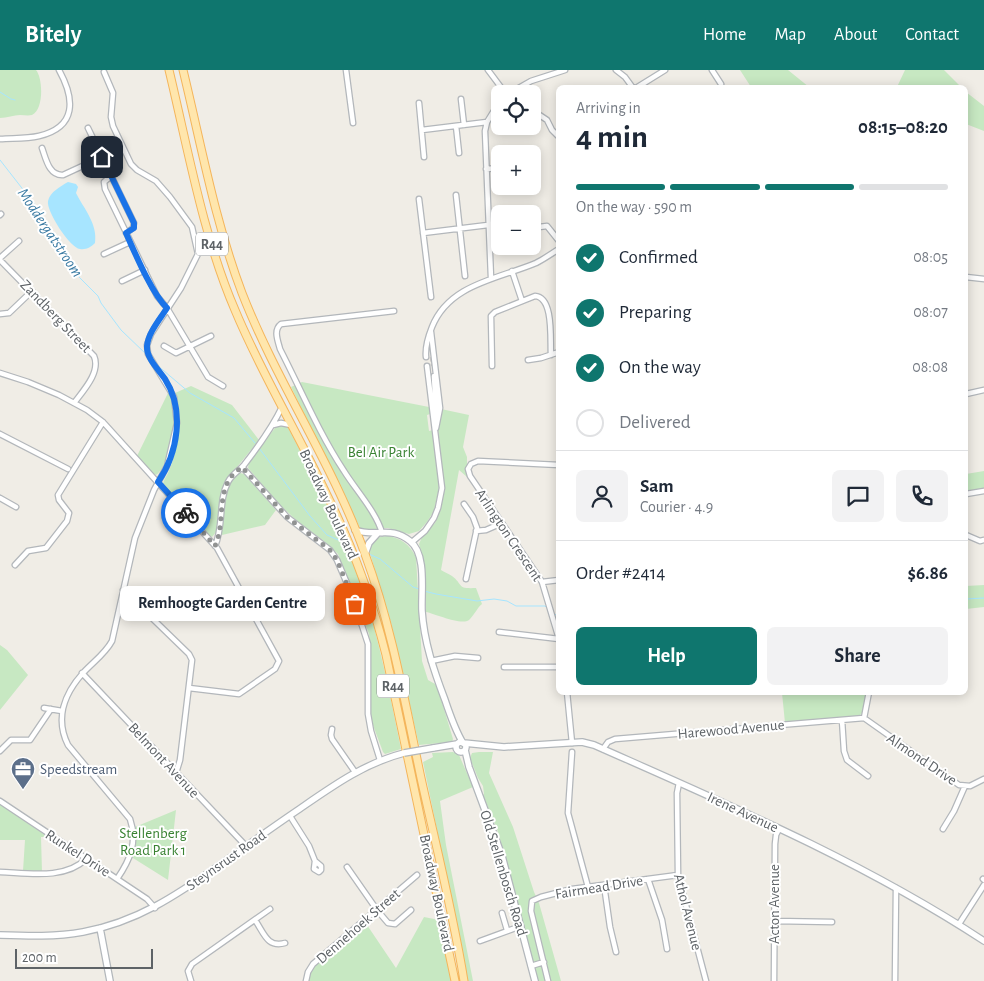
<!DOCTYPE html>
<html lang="en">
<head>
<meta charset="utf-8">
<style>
	:root { --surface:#fff; --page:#f2f2f3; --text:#1f2937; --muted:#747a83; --line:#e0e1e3; --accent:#0f766e }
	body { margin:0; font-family:"Alegreya Sans",sans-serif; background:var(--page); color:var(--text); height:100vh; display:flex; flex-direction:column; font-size:19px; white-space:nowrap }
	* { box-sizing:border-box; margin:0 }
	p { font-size:16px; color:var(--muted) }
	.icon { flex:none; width:28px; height:28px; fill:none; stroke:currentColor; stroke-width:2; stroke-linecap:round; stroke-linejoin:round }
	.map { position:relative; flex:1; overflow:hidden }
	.sheet { position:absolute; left:556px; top:15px; width:412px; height:610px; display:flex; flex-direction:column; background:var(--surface); border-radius:8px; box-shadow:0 2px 12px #0003 }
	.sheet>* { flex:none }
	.controls { position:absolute; left:491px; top:15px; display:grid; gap:10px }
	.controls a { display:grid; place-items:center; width:50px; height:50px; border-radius:8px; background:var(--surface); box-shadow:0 2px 12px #0003; font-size:25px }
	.scale { position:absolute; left:15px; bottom:12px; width:138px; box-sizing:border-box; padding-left:5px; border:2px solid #5e6367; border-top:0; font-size:14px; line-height:18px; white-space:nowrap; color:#5e6367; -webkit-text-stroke:4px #fff; paint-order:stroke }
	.pin { position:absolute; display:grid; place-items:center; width:42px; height:42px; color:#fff; margin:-21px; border-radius:10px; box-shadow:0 2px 8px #0006 }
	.courier { position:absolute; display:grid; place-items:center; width:50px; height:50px; margin:-25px; border:4px solid #1a73e8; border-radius:50%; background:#fff; color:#222; box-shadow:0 1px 6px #0007 }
	.bubble { position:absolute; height:35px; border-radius:8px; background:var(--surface); box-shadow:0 2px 12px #0003; font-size:16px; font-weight:700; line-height:35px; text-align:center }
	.headline em { font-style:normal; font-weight:700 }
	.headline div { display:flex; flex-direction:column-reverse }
	.headline { display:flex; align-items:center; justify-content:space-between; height:85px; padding:0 20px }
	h1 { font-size:32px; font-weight:700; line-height:38px }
	.bar { display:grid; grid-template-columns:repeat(4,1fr); gap:8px 5px; align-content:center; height:60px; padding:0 20px }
	.bar i { height:6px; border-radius:4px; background:var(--line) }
	.bar .on { background:var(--accent) }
	.bar p { grid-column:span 4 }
	.line { display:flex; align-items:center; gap:12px; padding:0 20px; border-top:1px solid var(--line) }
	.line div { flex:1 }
	.round { display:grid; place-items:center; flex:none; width:52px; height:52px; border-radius:8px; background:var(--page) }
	ol { padding:0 20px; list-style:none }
	li { display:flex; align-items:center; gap:15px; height:55px }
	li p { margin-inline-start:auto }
	li .icon { padding:5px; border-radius:50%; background:var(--accent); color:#fff; stroke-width:4 }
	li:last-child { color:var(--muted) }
	li i { width:28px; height:28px; border:2px solid var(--line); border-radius:50% }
	.button { display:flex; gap:10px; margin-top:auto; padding:10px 20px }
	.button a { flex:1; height:58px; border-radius:8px; background:var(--accent); color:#fff; font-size:20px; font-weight:700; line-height:58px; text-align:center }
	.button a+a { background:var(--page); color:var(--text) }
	header { display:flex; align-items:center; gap:30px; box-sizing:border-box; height:70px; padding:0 25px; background:var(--accent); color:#fff }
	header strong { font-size:24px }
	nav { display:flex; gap:28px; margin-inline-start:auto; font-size:18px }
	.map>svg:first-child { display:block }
	.green { fill:#c7e8c2 }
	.water { fill:#a7e5ff }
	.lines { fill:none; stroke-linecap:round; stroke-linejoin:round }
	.stream { stroke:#a7e5ff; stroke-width:1 }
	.street-tunnel { stroke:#cccac6; stroke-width:4.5; stroke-dasharray:4.5 2; stroke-linecap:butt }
	.street-casing { stroke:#b3b7bb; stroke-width:7 }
	.secondary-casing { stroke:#b2b7bb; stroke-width:8 }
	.primary-casing { stroke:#f4b55b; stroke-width:9 }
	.street { stroke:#fff; stroke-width:4.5 }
	.secondary { stroke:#fff; stroke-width:5.5 }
	.primary { stroke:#ffe6ac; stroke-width:7 }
	.secondary-bridge-casing { stroke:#b2b7bb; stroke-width:8; stroke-linecap:butt }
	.secondary-bridge { stroke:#fff; stroke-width:5.5 }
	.done { stroke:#919393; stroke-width:5; stroke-dasharray:0 9 }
	.route { stroke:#1a73e8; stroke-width:6 }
	.labels { text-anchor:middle; stroke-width:4; stroke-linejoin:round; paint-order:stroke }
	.shield { fill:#fff; stroke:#8e9295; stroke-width:1 }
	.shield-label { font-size:14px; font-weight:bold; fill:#5e6367 }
	.street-label { font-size:15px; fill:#5e6367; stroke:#fff }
	.park-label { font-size:15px; fill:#398232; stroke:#fff }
	.service-label { font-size:15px; fill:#4e5e75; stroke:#fff; text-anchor:start }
	.water-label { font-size:16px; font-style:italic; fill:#3b7ba3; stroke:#fff }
</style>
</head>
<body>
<header>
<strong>Bitely</strong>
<nav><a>Home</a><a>Map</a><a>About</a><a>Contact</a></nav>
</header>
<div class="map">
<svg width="984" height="911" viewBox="0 0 984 911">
	<rect width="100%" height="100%" fill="#f0ede6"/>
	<path class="green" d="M0,0h36c7,8 8,40 -4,45 -4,1 -8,0 -12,0 -6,0 -13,3 -20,3z
		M740,0h48l21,17h-58z
		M905,0h39l17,17h-64z
		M966,22l18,14v25l-18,-7z
		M302,312l127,25 1,7 -3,1 2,16 4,-1 6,58 -5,23 -7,11 -8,9 -10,3 -21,-6h-7l-11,4 -10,-4 -69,-141z
		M191,316l41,19 27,35 -35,43 -7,48 -5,6 -4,-2 -45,-51c1,-5 3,-7 5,-11 10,-22 16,-57 7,-80z
		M169,321c4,9 6,18 6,28 1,11 -9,51 -19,56l-3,-2 -16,-17z
		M441,339l28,6 -6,32 4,10v20l-8,-7 -18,100c3,2 8,4 11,6 12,9 4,13 24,12l6,16c-5,4 -7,10 -12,15 -6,8 -34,-5 -44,-7l-1,-47 -6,-21 3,-7 13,-14 8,-24 1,-13 -6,-55z
		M280,355l8,2c27,54 56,106 75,163 17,52 27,106 38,159l-16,5 -2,-2 -12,-32v-64l-2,-22 -19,-50 -12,-30 -14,-13 -27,-20 -19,-18 -30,-35 1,-7 26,-33z
		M984,401v20l-18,3v-20z
		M240,403l4,1 32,36 -11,15 -43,10 -1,-2c3,-18 1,-49 19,-60z
		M388,466c13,2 22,9 28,21l6,104 6,19 7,4 3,5 15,50 -1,3 -33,3 -28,-122 -22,-73c2,-10 9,-14 19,-14z
		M984,515v22l-18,2v-23z
		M0,575l7,5 21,25 -28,35z
		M782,623h84l-4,20 -3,3 -74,7z
		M453,682l6,3 14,32 -33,14 6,44 27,136h-5l-45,-219 10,-5 -1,-4z
		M479,682h14l-4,21 24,54 21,65 5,11 22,78h-24l-39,-149 -15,-37 1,-1 -1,-8 -5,-8 -8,-20 2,-5z
		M0,734l45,31 1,2h-5l1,35 -19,-1 2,-31h-25z
		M176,740l-8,70 -35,-22 2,-31z
		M424,847l15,3 12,61h-143l2,-8 4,-7 51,-44 31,46z"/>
	<path class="water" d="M68,112l8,2 2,3 -2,6c8,16 22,31 19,50 -4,4 -9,7 -15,6 -10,-1 -34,-38 -32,-48 2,-9 13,-15 20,-19z"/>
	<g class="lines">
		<path class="stream" d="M0,22l11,7 4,1
			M0,90l39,50 40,67 19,19 3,7 20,27 26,25
			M157,295l33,28 44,25 21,25
			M259,378l51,68 17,19 18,8
			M369,484l11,5 33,28 6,2
			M424,521l12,3 41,7 17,-2 13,2 9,5h29l3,3
			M966,529l18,-1
			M553,543l6,4"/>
		<path class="street-tunnel" d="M432,287l1,9"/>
		<g class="street-casing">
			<path id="street" d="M346,0l7,53
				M488,0l18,24
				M616,0l9,7 8,11
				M712,0l9,14
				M104,2l9,21 -2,24 2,9 18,38 6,6 19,11 14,16 22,30 6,27 -17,34 -30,46 -4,11 1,9 26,43 3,26 -10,43 -13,24 -19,48 -23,103c-7,13 -19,21 -29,32 -19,21 -28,46 -15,72l62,74c8,23 0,41 -13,60
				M636,18l29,-18
				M508,24l23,-13 34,-11
				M461,29l3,26
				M419,33l5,54
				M532,40l15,10 5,10 6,6
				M456,56l3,27
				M88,58l46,95 -1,5 -7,5
				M422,60l65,-8
				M0,69c13,-1 26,0 39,-3 38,-9 36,-37 20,-66
				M42,78c4,11 7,28 21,27l39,-18
				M486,99l14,-1
				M111,106l-7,6 1,7 52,107 10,12 41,69 15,9
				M456,125l9,81
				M419,129l12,98
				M0,145l1,-1
				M532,162l7,-5 8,-1 12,15
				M423,163l65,-8
				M104,184l26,-12
				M0,188l19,-17
				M0,190l94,96c7,16 -11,35 -20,47
				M512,201l10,30
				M966,207l18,2
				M491,208l-6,-147 2,-9 13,-21
				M122,211l23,-11
				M0,244l9,-1 23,-22
				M431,262l9,76 -4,20
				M164,276l12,7 35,-17
				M426,287c-1,-10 2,-20 6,-30 17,-43 66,-48 104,-64 8,-4 15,-9 23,-14
				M528,290l13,-2 18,-6
				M492,296l-1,-50 4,-4 40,-16c19,1 15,44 16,59
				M0,303l28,9 31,13 28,15 16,12 114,126 62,113 -4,8 -36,25 -50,-6
				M434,306l2,40
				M966,324l18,-4
				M273,355l8,-2 10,2
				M0,364l68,35
				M559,395l-81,-4 -7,3 -3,5 2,7 72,106 17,57
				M242,397l45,50 43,33 7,10 15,35 16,49v70l3,17 9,29
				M966,424l18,-3
				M0,428l16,9
				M464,434l9,13 4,11 -11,51
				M476,461l10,-1 16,-7
				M382,463c-5,-20 -27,-44 -38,-62 -25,-38 -43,-81 -64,-122 -2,-8 -7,-19 1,-25l113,-13
				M966,465l14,6 4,-1
				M412,472l13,-11 9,-13 4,-10 4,-20 -15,-122
				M215,476c9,-20 3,-45 13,-64 4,-8 11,-11 16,-17 14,-18 28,-37 38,-58
				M15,495l13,-14 18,-3 21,-27 2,-8 -10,-13 -1,-5 45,-73
				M542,512l17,-2
				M123,520l66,64 3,6 -12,100 -4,13
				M499,562l60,7
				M431,591l24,-5 23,2
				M504,597h55
				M82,603l164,173
				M567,622l5,51
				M44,638l18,3
				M864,648l95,67 11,1 14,-7
				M864,648l5,-26
				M842,650l2,31 3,9 21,16
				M332,659l-1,6 1,4 23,33
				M603,679l5,-7 7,-3 249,-21
				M0,681l11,-11h19l21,-31
				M572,682l-4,61 20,74
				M679,713l-2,10 1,82 28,106
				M0,731l147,98 8,9
				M290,746l19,30 6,15 6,5v4l-2,2 -5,-3 1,-8
				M943,759l11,-18 11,-25
				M347,797l30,43 11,13 7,1 16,-14
				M0,802c27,1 65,8 86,-13
				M648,809l14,41 5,29
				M983,809l1,1
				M604,815l6,42 6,25
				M502,843l5,17
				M255,850c9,13 12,28 30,23
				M775,851l57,1
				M959,854l25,-39
				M480,871l41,-15
				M531,896l13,-4
				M191,911l-3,-10 4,-7 78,-55
				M306,911l2,-9 5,-8 104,-89
				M548,911l-17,-70 1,-10 9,-4 31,-8 106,-14
				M774,911l1,-137 1,-9 3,-6
				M895,911l1,-93"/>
		</g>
		<g class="secondary-casing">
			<path id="secondary" d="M355,460c22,8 35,-5 55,11 17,13 11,51 12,70 2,31 12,60 23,89 5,15 10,30 18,43
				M365,484l4,-11 9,-10
				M456 677a5 5 0 1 1 10 0a5 5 0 1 1-10 0Z
				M464,673l40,4 78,-5 12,3c133,59 268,116 390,196
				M433,678l24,-4
				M465,680l4,17 33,89 33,125
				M100,858l10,53
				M0,865c28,1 56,2 83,-3 54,-10 94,-37 138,-68 24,-17 49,-35 74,-52 35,-24 67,-48 109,-59"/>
		</g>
		<g class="primary-casing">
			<path id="primary" d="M169,0c19,79 34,166 66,240 26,63 62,121 91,183 26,52 46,106 60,162l69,326
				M183,0c18,74 32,152 59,223 35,90 91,171 123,261 27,73 40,149 56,224 15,68 32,135 43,203"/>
		</g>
		<use href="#street" class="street"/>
		<use href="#secondary" class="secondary"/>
		<use href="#primary" class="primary"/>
		<g class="secondary-bridge-casing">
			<path id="secondary-bridge" d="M404,683l29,-5"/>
		</g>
		<use href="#secondary-bridge" class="secondary-bridge"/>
	</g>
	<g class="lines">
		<path class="done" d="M186,443l29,33c10,-21 2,-50 16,-69 3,-4 7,-7 11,-10l45,50 43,33 7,10 18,44"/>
		<path class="route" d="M102,87l32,66v5l-8,5c9,20 26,61 41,75 -7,11 -19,25 -20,38 -1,12 12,24 18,33 20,31 13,74 -7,103l28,31"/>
	</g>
	<defs>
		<g id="office-pin" transform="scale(1.25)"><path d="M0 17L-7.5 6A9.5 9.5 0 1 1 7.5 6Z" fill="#5c6f8a" stroke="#fff"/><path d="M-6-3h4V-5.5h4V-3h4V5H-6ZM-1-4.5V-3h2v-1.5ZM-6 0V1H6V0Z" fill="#fff"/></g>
	</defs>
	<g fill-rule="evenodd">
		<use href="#office-pin" x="23" y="699"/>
	</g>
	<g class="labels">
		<g class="shield">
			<rect x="196" y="162.5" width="32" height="23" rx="4"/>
			<rect x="377" y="604.5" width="32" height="23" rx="4"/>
		</g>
		<g class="shield-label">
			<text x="212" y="179">R44</text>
			<text x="393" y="621">R44</text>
		</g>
		<g class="street-label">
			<text transform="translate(56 246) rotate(46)" y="5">Zandberg Street</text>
			<text transform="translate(329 434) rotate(65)" y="5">Broadway Boulevard</text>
			<text transform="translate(509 465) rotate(56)" y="5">Arlington Crescent</text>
			<text transform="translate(731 659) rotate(-5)" y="5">Harewood Avenue</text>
			<text transform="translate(922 689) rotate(34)" y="5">Almond Drive</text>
			<text transform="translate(164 690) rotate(47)" y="5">Belmont Avenue</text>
			<text transform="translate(743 742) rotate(25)" y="5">Irene Avenue</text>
			<text transform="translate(78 783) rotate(33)" y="5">Runkel Drive</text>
			<text transform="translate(226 790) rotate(-35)" y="5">Steynsrust Road</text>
			<text transform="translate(504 803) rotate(73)" y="5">Old Stellenbosch Road</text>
			<text transform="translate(599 817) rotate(-9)" y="5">Fairmead Drive</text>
			<text transform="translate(437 823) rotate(78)" y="5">Broadway Boulevard</text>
			<text transform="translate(774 834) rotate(-90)" y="5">Acton Avenue</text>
			<text transform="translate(688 842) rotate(76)" y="5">Athol Avenue</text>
			<text transform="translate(358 856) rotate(-41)" y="5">Dennehoek Street</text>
		</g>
		<g class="park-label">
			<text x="381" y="387">Bel Air Park</text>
			<text x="153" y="768">Stellenberg<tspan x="153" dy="17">Road Park 1</tspan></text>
		</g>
		<g class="service-label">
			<text x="40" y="704">Speedstream</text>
		</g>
		<g class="water-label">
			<text transform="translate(51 162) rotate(56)" y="6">Moddergatstroom</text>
		</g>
	</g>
</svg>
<div class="controls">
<a><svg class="icon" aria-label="locate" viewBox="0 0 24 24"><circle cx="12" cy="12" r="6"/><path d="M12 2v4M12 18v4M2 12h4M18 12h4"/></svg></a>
<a>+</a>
<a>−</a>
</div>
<div class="scale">200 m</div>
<div class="pin" style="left:355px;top:534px;background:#ea580c"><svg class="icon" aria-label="bag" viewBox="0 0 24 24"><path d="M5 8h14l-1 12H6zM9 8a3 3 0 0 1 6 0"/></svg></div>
<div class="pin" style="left:102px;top:87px;background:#1f2937"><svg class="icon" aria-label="home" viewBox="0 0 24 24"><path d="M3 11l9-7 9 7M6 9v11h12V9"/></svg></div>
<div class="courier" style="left:186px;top:443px"><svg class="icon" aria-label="bike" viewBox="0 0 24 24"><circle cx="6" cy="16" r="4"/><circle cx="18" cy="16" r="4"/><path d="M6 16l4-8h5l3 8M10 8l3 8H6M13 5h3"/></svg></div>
<div class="bubble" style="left:120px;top:516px;width:205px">Remhoogte Garden Centre</div>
<section class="sheet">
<div class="headline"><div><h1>4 min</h1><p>Arriving in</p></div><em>08:15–08:20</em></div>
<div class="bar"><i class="on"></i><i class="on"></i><i class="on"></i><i></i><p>On the way · 590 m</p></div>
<ol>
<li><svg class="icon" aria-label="check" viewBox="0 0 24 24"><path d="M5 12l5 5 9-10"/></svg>Confirmed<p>08:05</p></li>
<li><svg class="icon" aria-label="check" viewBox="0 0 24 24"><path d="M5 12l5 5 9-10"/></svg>Preparing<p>08:07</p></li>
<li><svg class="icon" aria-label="check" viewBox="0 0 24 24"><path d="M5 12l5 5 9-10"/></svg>On the way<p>08:08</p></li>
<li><i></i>Delivered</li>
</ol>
<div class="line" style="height:90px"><a class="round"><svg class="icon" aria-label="person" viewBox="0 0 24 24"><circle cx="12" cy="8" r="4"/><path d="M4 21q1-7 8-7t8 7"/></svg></a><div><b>Sam</b><p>Courier · 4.9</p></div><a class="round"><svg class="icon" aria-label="chat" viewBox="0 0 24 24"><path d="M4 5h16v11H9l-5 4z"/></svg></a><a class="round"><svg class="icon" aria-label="phone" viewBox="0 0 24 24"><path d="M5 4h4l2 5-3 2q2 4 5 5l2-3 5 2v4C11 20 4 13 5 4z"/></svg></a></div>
<div class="line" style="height:65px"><div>Order #2414</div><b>$6.86</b></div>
<div class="button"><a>Help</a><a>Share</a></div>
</section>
</div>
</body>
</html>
